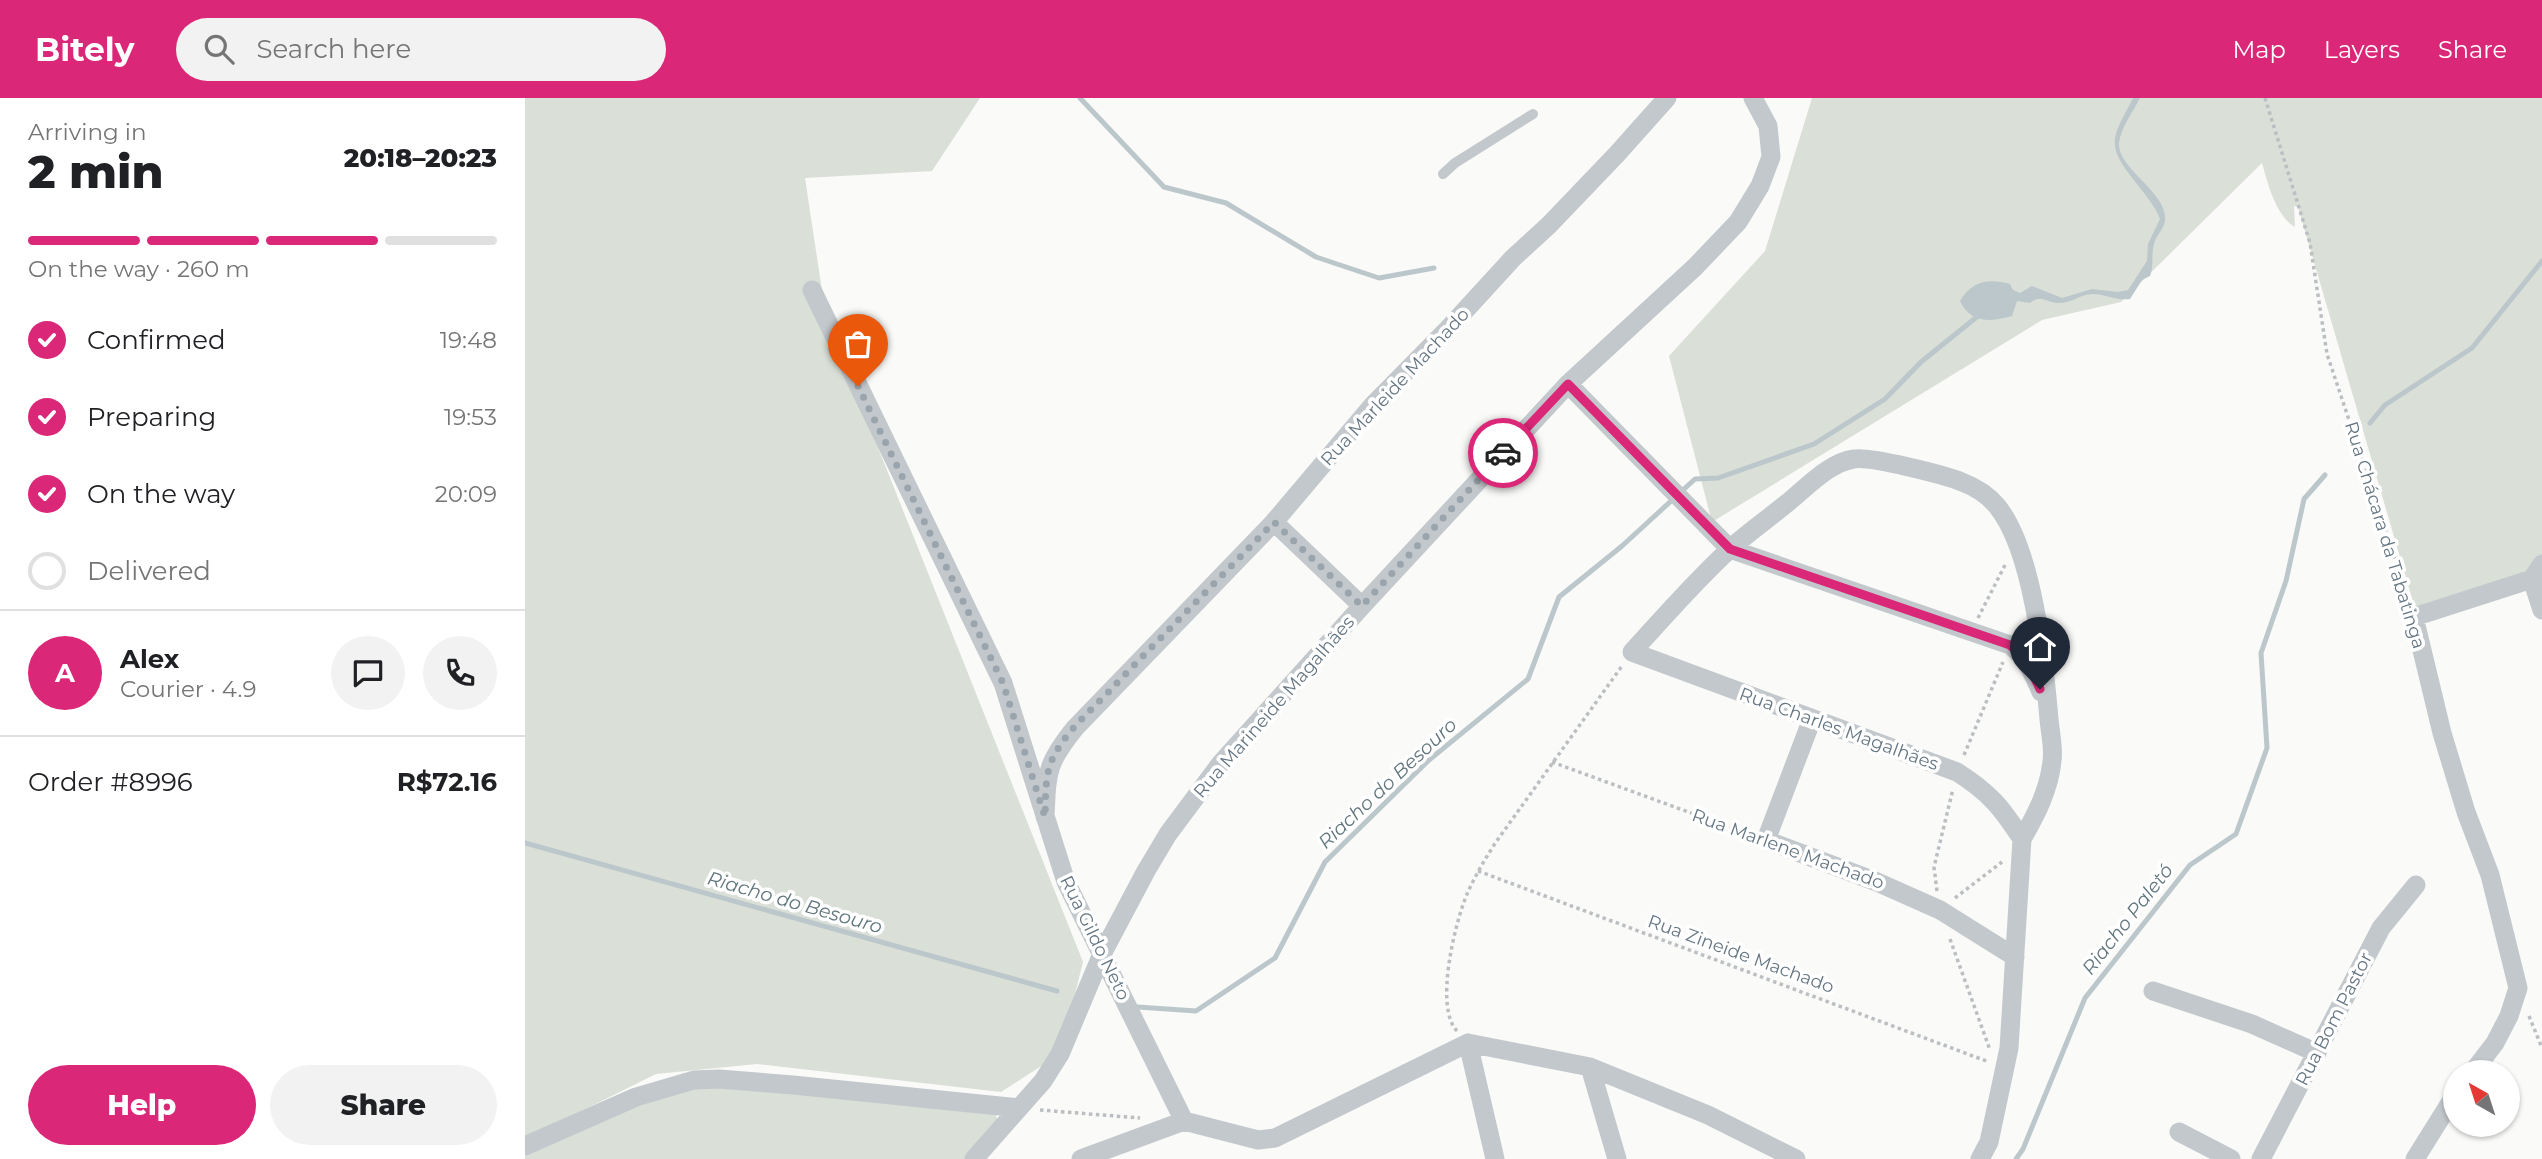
<!DOCTYPE html>
<html lang="en">
<head>
<meta charset="utf-8">
<style>
	:root { --surface:#fff; --page:#f2f2f2; --text:#202124; --muted:#757577; --line:#e0e0e0; --accent:#db2777 }
	body { margin:0; font-family:Montserrat,sans-serif; background:var(--page); color:var(--text); height:100vh; display:flex; flex-direction:column; font-size:26px; white-space:nowrap }
	* { box-sizing:border-box; margin:0 }
	p { font-size:23px; color:var(--muted) }
	.icon { flex:none; width:38px; height:38px; fill:none; stroke:currentColor; stroke-width:2; stroke-linecap:round; stroke-linejoin:round }
	.map { position:relative; flex:1; overflow:hidden }
	.sheet { display:flex; flex-direction:column; background:var(--surface); width:525px }
	.sheet>* { flex:none }
	.needle { width:46px; rotate:321deg }
	.controls { position:absolute; left:1918px; top:962px; display:grid; gap:14px }
	.controls a { display:grid; place-items:center; width:77px; height:77px; border-radius:50%; background:var(--surface); box-shadow:0 2px 5px #0004; font-size:35px }
	.pin { position:absolute; display:grid; place-items:center; width:60px; height:60px; color:#fff; margin:-72px -30px; border-radius:50% 50% 50% 0; rotate:-45deg; box-shadow:0 0 7px #0007 }
	.pin .icon { rotate:45deg }
	.courier { position:absolute; display:grid; place-items:center; width:70px; height:70px; margin:-35px; border:5px solid #db2777; border-radius:50%; background:#fff; color:#222; box-shadow:0 2px 9px #0007 }
	.summary em { font-style:normal; font-weight:800 }
	.summary div { display:flex; flex-direction:column-reverse }
	.summary { display:flex; align-items:center; justify-content:space-between; height:119px; padding:0 28px }
	h1 { font-size:46px; font-weight:800; line-height:52px }
	.bar { display:grid; grid-template-columns:repeat(4,1fr); gap:10px 7px; align-content:center; height:84px; padding:0 28px }
	.bar i { height:9px; border-radius:5px; background:var(--line) }
	.bar .active { background:var(--accent) }
	.bar p { grid-column:span 4 }
	.line { display:flex; align-items:center; gap:18px; padding:0 28px; border-top:2px solid var(--line) }
	.line div { flex:1 }
	.round { display:grid; place-items:center; flex:none; width:74px; height:74px; border-radius:37px; background:var(--page) }
	ol { padding:0 28px; list-style:none }
	li { display:flex; align-items:center; gap:21px; height:77px }
	li p { margin-inline-start:auto }
	li .icon { padding:7px; border-radius:50%; background:var(--accent); color:#fff; stroke-width:4 }
	li:last-child { color:var(--muted) }
	li i { width:38px; height:38px; border:4px solid var(--line); border-radius:50% }
	.primary-button { display:flex; gap:14px; margin-top:auto; padding:14px 28px }
	.primary-button a { flex:1; height:80px; border-radius:42px; background:var(--accent); color:#fff; font-size:28px; font-weight:800; line-height:80px; text-align:center }
	.primary-button a+a { background:var(--page); color:var(--text) }
	header { display:flex; align-items:center; gap:42px; box-sizing:border-box; height:98px; padding:0 35px; background:var(--accent); color:#fff }
	header strong { font-size:33px }
	nav { display:flex; gap:38px; margin-inline-start:auto; font-size:24px }
	.search { width:490px; height:63px; background:var(--page); display:flex; align-items:center; gap:18px; box-sizing:border-box; padding:0 24px; border-radius:38px; color:var(--muted); font-size:26px }
	main { display:flex; flex:1; min-height:0 }
	.map>svg:first-child { display:block }
	.green { fill:#dadfd7 }
	.water { fill:#bbc7cb }
	.lines { fill:none; stroke-linecap:round; stroke-linejoin:round }
	.stream { stroke:#bbc7cb; stroke-width:5 }
	.path { stroke:#bbbfc2; stroke-width:3.5; stroke-dasharray:3.5 3.5; stroke-linecap:butt }
	.lane { stroke:#c3c8cc; stroke-width:10 }
	.street { stroke:#c3c8cc; stroke-width:19 }
	.done { stroke:#99a4ac; stroke-width:7; stroke-dasharray:0 12.6 }
	.route { stroke:#db2777; stroke-width:9 }
	.labels { text-anchor:middle; stroke-width:7; stroke-linejoin:round; paint-order:stroke }
	.street-label { font-size:18px; fill:#657683; stroke:#fff }
	.water-label { font-size:19px; font-style:italic; fill:#60757c; stroke:#fff }
</style>
</head>
<body>
<header>
<strong>Bitely</strong>
<div class="search"><svg class="icon" aria-label="search" viewBox="0 0 24 24"><circle cx="10" cy="10" r="6"/><path d="M15 15l6 6"/></svg>Search here</div>
<nav><a>Map</a><a>Layers</a><a>Share</a></nav>
</header>
<main>
<section class="sheet">
<div class="summary"><div><h1>2 min</h1><p>Arriving in</p></div><em>20:18–20:23</em></div>
<div class="bar"><i class="active"></i><i class="active"></i><i class="active"></i><i></i><p>On the way · 260 m</p></div>
<ol>
<li><svg class="icon" aria-label="check" viewBox="0 0 24 24"><path d="M5 12l5 5 9-10"/></svg>Confirmed<p>19:48</p></li>
<li><svg class="icon" aria-label="check" viewBox="0 0 24 24"><path d="M5 12l5 5 9-10"/></svg>Preparing<p>19:53</p></li>
<li><svg class="icon" aria-label="check" viewBox="0 0 24 24"><path d="M5 12l5 5 9-10"/></svg>On the way<p>20:09</p></li>
<li><i></i>Delivered</li>
</ol>
<div class="line" style="height:126px"><b class="round" style="background:var(--accent);color:#fff">A</b><div><b>Alex</b><p>Courier · 4.9</p></div><a class="round"><svg class="icon" aria-label="chat" viewBox="0 0 24 24"><path d="M4 5h16v11H9l-5 4z"/></svg></a><a class="round"><svg class="icon" aria-label="phone" viewBox="0 0 24 24"><path d="M5 4h4l2 5-3 2q2 4 5 5l2-3 5 2v4C11 20 4 13 5 4z"/></svg></a></div>
<div class="line" style="height:91px"><div>Order #8996</div><b>R$72.16</b></div>
<div class="primary-button"><a>Help</a><a>Share</a></div>
</section>
<div class="map">
<svg width="2017" height="1061" viewBox="0 0 2017 1061">
	<rect width="100%" height="100%" fill="#fafaf8"/>
	<path class="green" d="M0,0h455l-48,73 -127,7 21,139 257,645 -23,92 -59,38 -244,-28 -101,10 -131,65z
		M1287,0h730v466l-18,13 -108,35 -118,-405 -4,-1 1,21c-20,-12 -27,-44 -33,-64l-141,139 -79,18 -330,202 -43,-166 96,-105z
		M198,989l271,25 4,8 -31,39h-442v-3l150,-67z"/>
	<path class="water" d="M1608,0h7c-7,14 -19,29 -21,45 -2,25 49,50 46,77 -1,10 -9,15 -11,24 -3,11 0,23 -4,32l-8,4 -12,19c-13,2 -25,-5 -38,-5 -11,0 -20,9 -32,9 -13,1 -18,-10 -30,0l-13,-2 -5,15c-21,6 -41,8 -52,-15 12,-20 28,-23 50,-17l3,6 7,3 12,-7 30,12 30,-9 26,3 10,-2 19,-29 1,-17 12,-25c-9,-26 -49,-55 -45,-80 2,-14 12,-28 18,-41z"/>
	<g class="lines">
		<path class="stream" d="M555,0l84,89 62,16 90,54 63,21 55,-10
			M1845,325l15,-18 87,-57 70,-87
			M0,745l532,148
			M613,909l58,4 79,-53 50,-96 104,-102 99,-81 31,-82 63,-51 73,-67 23,-1 96,-34 71,-45 36,-37 57,-46
			M1491,1061l7,-10 62,-151 105,-133 46,-31 31,-86 -6,-95 25,-72 18,-82 21,-24"/>
		<path class="path" d="M1740,0l45,145 17,111 82,246
			M1453,520l27,-53
			M1439,657l39,-93
			M1027,664l199,73
			M953,773l511,191
			M1412,793l-3,-24 19,-78
			M1430,800l47,-36
			M1425,841l40,111
			M2004,918l13,32
			M932,933c-23,-24 -2,-108 10,-137 8,-18 18,-35 29,-52l126,-176
			M515,1012l100,8"/>
		<path class="lane" d="M918,76l12,-11 78,-49"/>
		<path class="street" d="M287,192l191,393 63,199 118,239
			M1043,286l162,165 280,96c16,13 23,28 31,47
			M749,424l88,84
			M2017,466l-10,15 10,31
			M1287,621l-46,121 111,42 63,28 75,47
			M520,719c2,-45 1,-53 30,-89l199,-206 99,-117 75,-76 65,-71 36,-33 68,-71 50,-56
			M1628,893l99,33 65,29
			M943,945l27,116
			M1065,969l27,92
			M1947,975l23,-30 14,-27 9,-28 -28,-113 -24,-63 -24,-79 -28,-116 118,-38
			M1654,1034l52,27
			M0,1048l111,-49 58,-17 25,-1 74,6 226,23
			M449,1061l69,-78 17,-27 42,-100 44,-83 22,-37 53,-71 141,-157 206,-222 127,-117 43,-45 22,-36 11,-29 -3,-31 -15,-28
			M556,1061l103,-38 74,19 17,-2 193,-95 122,24 118,48 88,44
			M1455,1061l9,-17 20,-94 13,-209c14,-24 27,-49 30,-78 2,-13 -2,-29 -3,-42 -5,-58 -16,-169 -52,-213 -9,-11 -22,-19 -35,-24 -17,-7 -92,-26 -108,-23 -23,3 -45,26 -62,40 -20,17 -42,32 -62,50 -35,32 -66,68 -98,103l325,120c33,21 44,35 65,67
			M1736,1061l120,-231 35,-43
			M1890,1061l40,-64"/>
	</g>
	<g class="lines">
		<path class="done" d="M333,288l145,297 42,134c1,-21 -1,-44 10,-63 13,-25 40,-47 59,-68 53,-55 107,-109 160,-164l88,84 141,-153"/>
		<path class="route" d="M978,355l65,-69 162,165 280,96c15,13 22,27 30,44"/>
	</g>
	<g class="labels">
		<g class="street-label">
			<text transform="translate(870 289) rotate(-47)" y="6">Rua Marleide Machado</text>
			<text transform="translate(1860 437) rotate(73)" y="6">Rua Chácara da Tabatinga</text>
			<text transform="translate(749 609) rotate(-49)" y="6">Rua Marineide Magalhães</text>
			<text transform="translate(1314 631) rotate(20)" y="6">Rua Charles Magalhães</text>
			<text transform="translate(1263 751) rotate(20)" y="6">Rua Marlene Machado</text>
			<text transform="translate(570 840) rotate(64)" y="6">Rua Gildo Neto</text>
			<text transform="translate(1216 856) rotate(20)" y="6">Rua Zineide Machado</text>
			<text transform="translate(1809 921) rotate(-63)" y="6">Rua Bom Pastor</text>
		</g>
		<g class="water-label">
			<text transform="translate(862 685) rotate(-43)" y="7">Riacho do Besouro</text>
			<text transform="translate(270 804) rotate(16)" y="7">Riacho do Besouro</text>
			<text transform="translate(1602 821) rotate(-52)" y="7">Riacho Paletó</text>
		</g>
	</g>
</svg>
<div class="controls">
<a><svg class="needle" viewBox="-14 -14 28 28"><path d="M0-13l5 13h-10z" fill="#e53935"/><path d="M0 13l5-13h-10z" fill="#757577"/></svg></a>
</div>
<div class="pin" style="left:333px;top:288px;background:#ea580c"><svg class="icon" aria-label="bag" viewBox="0 0 24 24"><path d="M5 8h14l-1 12H6zM9 8a3 3 0 0 1 6 0"/></svg></div>
<div class="pin" style="left:1515px;top:591px;background:#1f2937"><svg class="icon" aria-label="home" viewBox="0 0 24 24"><path d="M3 11l9-7 9 7M6 9v11h12V9"/></svg></div>
<div class="courier" style="left:978px;top:355px"><svg class="icon" aria-label="car" viewBox="0 0 24 24"><path d="M5 17H2v-5l4-1 3-4h7l3 4 3 1v5h-3M9 17h6M6 11h13"/><circle cx="7" cy="17" r="2"/><circle cx="17" cy="17" r="2"/></svg></div>
</div>
</main>
</body>
</html>
